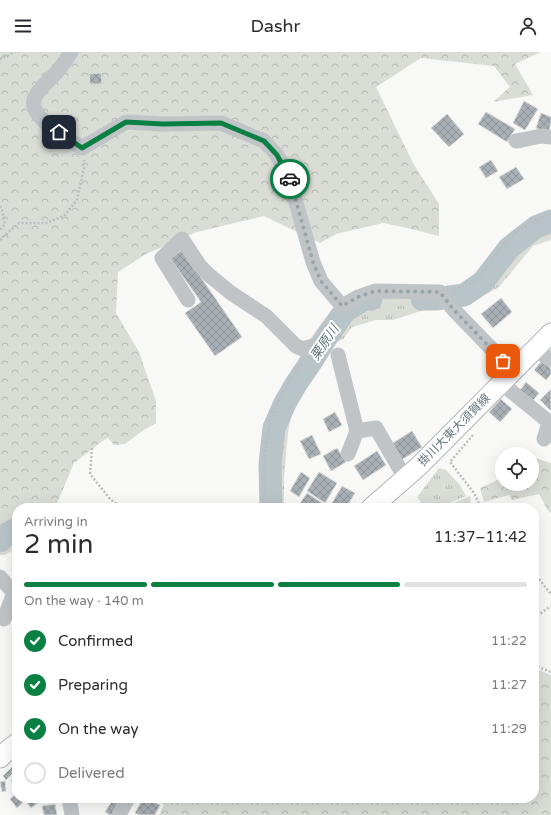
<!DOCTYPE html>
<html lang="en">
<head>
<meta charset="utf-8">
<style>
	:root { --surface:#fff; --page:#f7f7f7; --text:#2b2b33; --muted:#7c7c81; --line:#e1e1e2; --accent:#0b8043 }
	body { margin:0; font-family:"Varela Round","Noto Sans JP",sans-serif; background:var(--page); color:var(--text); height:100vh; display:flex; flex-direction:column; font-size:15px; white-space:nowrap }
	* { box-sizing:border-box; margin:0 }
	p { font-size:13px; color:var(--muted) }
	.icon { flex:none; width:22px; height:22px; fill:none; stroke:currentColor; stroke-width:2; stroke-linecap:round; stroke-linejoin:round }
	.map { position:relative; flex:1; overflow:hidden }
	.details { position:absolute; left:12px; top:451px; width:527px; height:300px; display:flex; flex-direction:column; background:var(--surface); border-radius:16px; box-shadow:0 4px 16px #0002 }
	.details>* { flex:none }
	.buttons { position:absolute; left:495px; top:395px; display:grid; gap:8px }
	.buttons a { display:grid; place-items:center; width:44px; height:44px; border-radius:50%; background:var(--surface); box-shadow:0 4px 16px #0002; font-size:20px }
	.pin { position:absolute; display:grid; place-items:center; width:34px; height:34px; color:#fff; margin:-17px; border-radius:8px; box-shadow:0 2px 6px #0006 }
	.courier { position:absolute; display:grid; place-items:center; width:40px; height:40px; margin:-20px; border:3px solid #0b8043; border-radius:50%; background:#fff; color:#222; box-shadow:0 1px 5px #0007 }
	.summary em { font-style:normal; font-weight:600 }
	.summary div { display:flex; flex-direction:column-reverse }
	.summary { display:flex; align-items:center; justify-content:space-between; height:68px; padding:0 12px }
	h1 { font-size:26px; font-weight:600; line-height:30px }
	.bar { display:grid; grid-template-columns:repeat(4,1fr); gap:6px 4px; align-content:center; height:48px; padding:0 12px }
	.bar i { height:5px; border-radius:3px; background:var(--line) }
	.bar .selected { background:var(--accent) }
	.bar p { grid-column:span 4 }
	ol { padding:0 12px; list-style:none }
	li { display:flex; align-items:center; gap:12px; height:44px }
	li p { margin-inline-start:auto }
	li .icon { padding:4px; border-radius:50%; background:var(--accent); color:#fff; stroke-width:4 }
	li:last-child { color:var(--muted) }
	li i { width:22px; height:22px; border:2px solid var(--line); border-radius:50% }
	header { display:flex; justify-content:space-between; align-items:center; height:52px; padding:0 12px; background:var(--surface); font-size:18px; font-weight:600 }
	.map>svg:first-child { display:block }
	.grass { fill:url(#grass-tufts) }
	.forest { fill:url(#forest-crowns) }
	.lines { fill:none; stroke-linecap:round; stroke-linejoin:round }
	.river { stroke:#b9c4c8; stroke-width:23 }
	.building { fill:url(#building-cross-hatch); stroke:#dadad8 }
	.major-casing { stroke:#b1b7ba; stroke-width:21 }
	.path { stroke:#babdbf; stroke-width:2.5; stroke-dasharray:2 2; stroke-linecap:butt }
	.minor { stroke:#c0c4c7; stroke-width:15 }
	.major { stroke:#fff; stroke-width:19 }
	.done { stroke:#99a4a9; stroke-width:4; stroke-dasharray:0 7.2 }
	.route { stroke:#0b8043; stroke-width:5 }
	.labels { text-anchor:middle; stroke-width:4; stroke-linejoin:round; paint-order:stroke }
	.street-label { font-size:12px; fill:#66767f; stroke:#fff }
	.water-label { font-size:13px; font-style:italic; fill:#607479; stroke:#fff }
</style>
</head>
<body>
<header><svg class="icon" aria-label="menu" viewBox="0 0 24 24"><path d="M4 6h16M4 12h16M4 18h16"/></svg>Dashr<svg class="icon" aria-label="person" viewBox="0 0 24 24"><circle cx="12" cy="8" r="4"/><path d="M4 21q1-7 8-7t8 7"/></svg></header>
<div class="map">
<svg width="551" height="763" viewBox="0 0 551 763">
	<defs>
		<pattern id="grass-tufts" width="24" height="20" patternUnits="userSpaceOnUse"><rect width="24" height="20" fill="#d9ddd6"/><path d="M3 7l-1-3M5 7V3M7 7l1-3M15 17l-1-3M17 17v-4M19 17l1-3" fill="none" stroke="#b4b8b3"/></pattern>
		<pattern id="forest-crowns" width="20" height="18" patternUnits="userSpaceOnUse"><rect width="20" height="18" fill="#d9ddd6"/><path d="M2 6a3 3 0 1 1 6 0M12 15a3 3 0 1 1 6 0" fill="none" stroke="#b4b8b3"/></pattern>
		<pattern id="building-cross-hatch" width="8" height="8" patternUnits="userSpaceOnUse"><rect width="8" height="8" fill="#a8b0b5"/><path d="M0 0l8 8M0 8l8-8" fill="none" stroke="#8d9498"/></pattern>
	</defs>
	<rect width="100%" height="100%" fill="#f8f8f6"/>
	<path class="grass" d="M551,162v26l-18,6 -34,41 -16,9 -29,6 -5,-10 27,-13 17,-20 13,-17 16,-12 21,-13z
		M370,241l66,3 5,10 -20,5 -28,9h-17l-24,7 -9,12 -14,7 -27,42 -9,20 -5,24 -4,47v29h-19l1,-9 -1,-48 13,-46 18,-41 15,-26 11,-16 18,-17z
		M439,416l7,2 14,15 6,11 -28,12h-13l-8,-11z
		M470,444l1,12h-29z"/>
	<path class="forest" d="M0,0h541l-26,12 18,31 -40,7 17,-15 -16,-21 -73,-8 -45,29 37,76 26,41v32l-36,-9 -20,-4 -47,11 -16,9 -56,-27 -67,16 -51,22 -28,18 -2,41 23,39 17,49v22l-15,9 -16,12 -11,1 -6,-7 -7,4 -27,21 -19,45h-38v40l-12,7h-5z
		M532,405l19,6v50l-4,-4 -8,-15 -27,6 -3,-5 -25,7 -4,-14 22,-10v6h30z
		M534,616l17,7v140h-392l5,-10 -10,-7h380z"/>
	<g class="lines">
		<path class="river" d="M422,247h14l28,-4 19,-13 26,-34 27,-21 15,-6
			M271,456l-1,-44 4,-36 11,-25 11,-19 17,-25 15,-24 17,-24 20,-12h6
			M0,489c5,-6 10,-10 17,-12"/>
	</g>
	<path class="building" d="M101,21l1,11h-12l-1,-10z
		M524,49l14,8 -13,21 -12,-7z
		M486,60l29,17 -8,13 -29,-18z
		M541,61l10,4v7l-3,8 -12,-4z
		M447,62l17,20 -15,13 -18,-19z
		M491,108l7,11 -12,7 -7,-11z
		M516,115l8,12 -17,10 -8,-12z
		M182,198l60,87 -27,19 -30,-43 16,-11 -31,-44z
		M501,246l11,14 -19,16 -12,-14z
		M542,309l9,8v5l-5,6 -12,-10z
		M526,330l13,11 -10,12 -12,-11z
		M551,337v22l-11,-11z
		M501,347l11,10 -12,13 -11,-10z
		M335,360l7,13 -13,7 -6,-13z
		M412,379l10,16 -24,15 -10,-16z
		M312,383l9,19 -12,5 -9,-18z
		M337,396l9,14 -15,9 -8,-15z
		M377,399l9,14 -23,15 -9,-14z
		M301,420l9,6 -11,19 -9,-6z
		M319,420l18,11 -12,20 -18,-12z
		M342,434l13,7 -9,15h-17z
		M307,441l18,12 -2,3h-26z
		M16,711l1,6 -11,11 -3,-4z
		M17,725v11l-1,1 -5,-9z
		M5,729l1,10 -4,1 -2,-10z
		M16,742l1,1v3h3l3,4 -6,6 -7,-9z
		M25,746h19l-13,10 -7,-9z
		M114,746h11l-11,17h-4l-5,-3z
		M143,746h3l14,7 -5,10h-16l-4,-2z
		M55,752l2,11h-13l-2,-9z"/>
	<g class="lines">
		<g class="major-casing">
			<path id="major" d="M371,456l48,-42 132,-133
				M0,706l10,-10 7,-5"/>
		</g>
		<path class="path" d="M0,7l15,-7
			M0,154l2,4 3,14 -5,6
			M0,188l3,-3 16,-14h27l18,-7 13,-16 7,-32v-8
			M454,237c6,-2 12,-4 18,-7 14,-7 23,-29 34,-40 13,-13 28,-22 45,-28
			M320,284l15,-20
			M473,383l-23,27 24,31 7,15
			M92,396l-2,26 20,25 12,9
			M264,456v-43l3,-27 7,-29 16,-29 12,-18
			M534,521l17,21
			M534,566l17,-12
			M534,613l17,7"/>
		<path class="minor" d="M71,0c-4,7 -9,14 -14,20 -7,8 -17,15 -22,25 -10,19 34,42 47,51l44,-26 37,2 58,-1 43,18 13,14 12,23 24,84 8,19 21,25 16,-9 17,-6 65,1 13,17 60,62
			M516,89l6,-1 19,-4 10,1
			M188,248l-26,-42 20,-19 18,27 9,9 22,18 35,23 30,30 7,3 10,-3
			M535,297l16,11
			M338,303l19,76
			M501,331l48,39 -5,17
			M348,402l9,-23 19,-3 29,50
			M0,525l17,20
			M4,567l10,-26
			M69,746l3,17
			M119,763l9,-17"/>
		<use href="#major" class="major"/>
	</g>
	<g class="lines">
		<path class="done" d="M290,127l23,83 8,19 21,25 16,-9 17,-6 65,1 13,17 50,52"/>
		<path class="route" d="M59,80l23,16 44,-26 37,2 58,-1 43,18 13,14 13,24"/>
	</g>
	<g class="labels">
		<g class="street-label">
			<text transform="translate(454 378) rotate(-45)" y="4">掛川大東大須賀線</text>
		</g>
		<g class="water-label">
			<text transform="translate(324 290) rotate(-56)" y="5">栗原川</text>
		</g>
	</g>
</svg>
<div class="buttons">
<a><svg class="icon" aria-label="locate" viewBox="0 0 24 24"><circle cx="12" cy="12" r="6"/><path d="M12 2v4M12 18v4M2 12h4M18 12h4"/></svg></a>
</div>
<div class="pin" style="left:503px;top:309px;background:#ea580c"><svg class="icon" aria-label="bag" viewBox="0 0 24 24"><path d="M5 8h14l-1 12H6zM9 8a3 3 0 0 1 6 0"/></svg></div>
<div class="pin" style="left:59px;top:80px;background:#1f2937"><svg class="icon" aria-label="home" viewBox="0 0 24 24"><path d="M3 11l9-7 9 7M6 9v11h12V9"/></svg></div>
<div class="courier" style="left:290px;top:127px"><svg class="icon" aria-label="car" viewBox="0 0 24 24"><path d="M5 17H2v-5l4-1 3-4h7l3 4 3 1v5h-3M9 17h6M6 11h13"/><circle cx="7" cy="17" r="2"/><circle cx="17" cy="17" r="2"/></svg></div>
<section class="details">
<div class="summary"><div><h1>2 min</h1><p>Arriving in</p></div><em>11:37–11:42</em></div>
<div class="bar"><i class="selected"></i><i class="selected"></i><i class="selected"></i><i></i><p>On the way · 140 m</p></div>
<ol>
<li><svg class="icon" aria-label="check" viewBox="0 0 24 24"><path d="M5 12l5 5 9-10"/></svg>Confirmed<p>11:22</p></li>
<li><svg class="icon" aria-label="check" viewBox="0 0 24 24"><path d="M5 12l5 5 9-10"/></svg>Preparing<p>11:27</p></li>
<li><svg class="icon" aria-label="check" viewBox="0 0 24 24"><path d="M5 12l5 5 9-10"/></svg>On the way<p>11:29</p></li>
<li><i></i>Delivered</li>
</ol>
</section>
</div>
</body>
</html>
